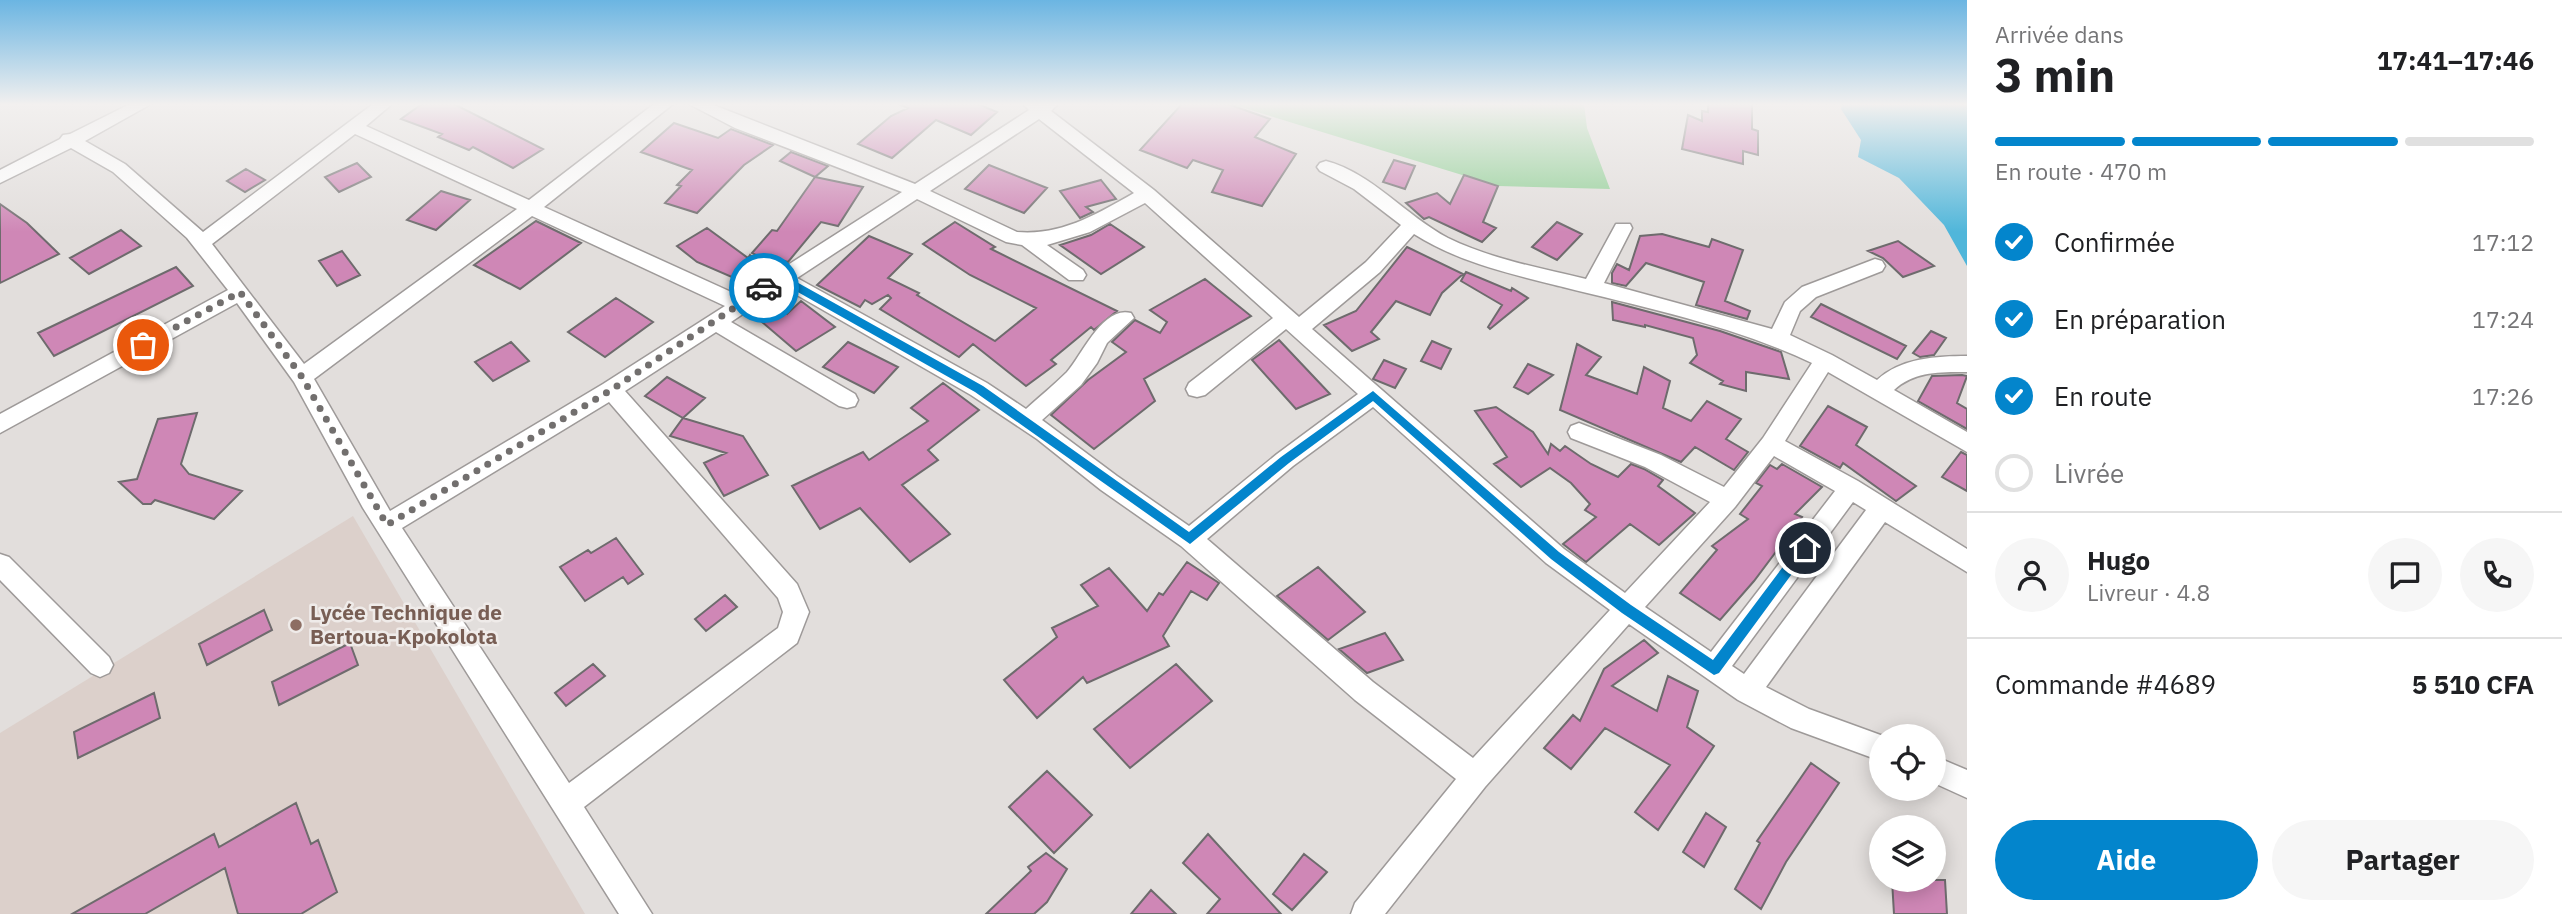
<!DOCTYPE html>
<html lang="fr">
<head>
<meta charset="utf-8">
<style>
	:root { --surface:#fff; --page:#f6f6f6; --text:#202124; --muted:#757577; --line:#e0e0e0; --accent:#0385cc }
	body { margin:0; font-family:"IBM Plex Sans",sans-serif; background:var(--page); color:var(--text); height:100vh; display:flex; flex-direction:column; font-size:26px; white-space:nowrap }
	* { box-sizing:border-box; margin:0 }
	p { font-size:23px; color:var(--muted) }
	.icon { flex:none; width:38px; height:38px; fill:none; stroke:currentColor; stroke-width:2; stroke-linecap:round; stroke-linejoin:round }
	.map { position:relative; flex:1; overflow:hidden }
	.details { display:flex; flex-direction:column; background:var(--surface); width:595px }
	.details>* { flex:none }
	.tools { position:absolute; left:1869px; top:724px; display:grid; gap:14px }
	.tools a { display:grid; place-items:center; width:77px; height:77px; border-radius:50%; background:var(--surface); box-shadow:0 4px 18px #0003; font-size:35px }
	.pin { position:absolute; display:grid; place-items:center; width:60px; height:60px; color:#fff; margin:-30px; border:4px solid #fff; border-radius:50%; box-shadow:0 2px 7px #0007 }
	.courier { position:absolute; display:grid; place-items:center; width:70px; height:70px; margin:-35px; border:5px solid #0385cc; border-radius:50%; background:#fff; color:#222; box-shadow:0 2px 9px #0007 }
	.headline em { font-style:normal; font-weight:800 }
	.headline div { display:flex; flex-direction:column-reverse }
	.headline { display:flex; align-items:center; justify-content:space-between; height:119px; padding:0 28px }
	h1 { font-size:46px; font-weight:800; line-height:52px }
	.bar { display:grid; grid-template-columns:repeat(4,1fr); gap:10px 7px; align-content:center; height:84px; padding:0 28px }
	.bar i { height:9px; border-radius:5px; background:var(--line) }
	.bar .current { background:var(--accent) }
	.bar p { grid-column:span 4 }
	.line { display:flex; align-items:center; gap:18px; padding:0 28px; border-top:2px solid var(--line) }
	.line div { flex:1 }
	.round { display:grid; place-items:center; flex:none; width:74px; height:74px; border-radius:37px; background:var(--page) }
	ol { padding:0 28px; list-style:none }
	li { display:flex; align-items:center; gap:21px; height:77px }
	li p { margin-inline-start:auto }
	li .icon { padding:7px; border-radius:50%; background:var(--accent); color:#fff; stroke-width:4 }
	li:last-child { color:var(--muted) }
	li i { width:38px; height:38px; border:4px solid var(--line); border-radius:50% }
	.action { display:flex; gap:14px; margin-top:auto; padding:14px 28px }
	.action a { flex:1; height:80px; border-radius:42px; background:var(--accent); color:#fff; font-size:28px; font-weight:800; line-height:80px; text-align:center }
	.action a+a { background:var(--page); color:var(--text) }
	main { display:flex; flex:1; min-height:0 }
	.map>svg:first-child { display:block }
	.built { fill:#dcd0cb }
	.green { fill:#90cf95 }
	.water { fill:#50b6da }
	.building { fill:#cf87b6; stroke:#6e6b6d; stroke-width:2 }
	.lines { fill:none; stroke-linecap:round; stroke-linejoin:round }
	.minor-casing { stroke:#9e9a99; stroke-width:3 }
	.minor { fill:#fff; fill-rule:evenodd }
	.route { fill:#0385cc }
	.done { stroke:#726f6e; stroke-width:7; stroke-dasharray:0 12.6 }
	.education-dot { fill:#8d6e63; stroke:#efebe9; stroke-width:2.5 }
	.labels { text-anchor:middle; stroke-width:5; stroke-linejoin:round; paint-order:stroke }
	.education-label { font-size:21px; font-weight:bold; fill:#785e54; stroke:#efebe9; text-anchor:start }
</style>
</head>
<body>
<main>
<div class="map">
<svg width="1967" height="914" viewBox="0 0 1967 914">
	<rect width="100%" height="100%" fill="#e2dedc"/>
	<path class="built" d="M353,516l232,398h-585v-181z"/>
	<path class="green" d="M1231,104h353l3,24 23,61 -112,-3z"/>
	<path class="water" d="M1842,104h125v162l-23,-41 -45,-47 -41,-21 3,-17 -20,-31z"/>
	<path class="building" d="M422,104h32l89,45 -30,19 -40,-21 -4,3 -31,-13 4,-3 -41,-15z
		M899,104h79l19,8 -26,23 -35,-15 -44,38 -34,-14 33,-28 17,-8z
		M1182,104h46l42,15 -15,18 41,17 -34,52 -50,-14 11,-22 -30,-10 -6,8 -47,-18z
		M1708,104h44v25l6,2v24l-15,-4v13l-61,-15 6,-34 14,6v-10l6,1z
		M674,123l44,15 13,-9 42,16 -29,20 -47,48 -32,-10 16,-17 -4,-1 15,-15 -51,-18z
		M791,152l37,14 -13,11 -35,-16z
		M1394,160l21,6 -10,23 -22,-7z
		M357,163l14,14 -32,15 -14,-15z
		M989,165l58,23 -23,25 -59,-24z
		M246,169l19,11 -20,12 -18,-11z
		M1464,175l34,11 -15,36 13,6 -14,14 -53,-25 -5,2 -18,-16 31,-10 13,11z
		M815,177l48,10 -25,39 -17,-4 -33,40 -14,-4 -4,4 -18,-9 20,-23 5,1z
		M1101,180l15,19 -30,8 7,5 -13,6 -20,-27z
		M441,191l29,9 -34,30 -29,-10z
		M0,204l27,19 32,31 -59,29z
		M536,221l45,22 -61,46 -46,-24z
		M955,222l40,25 -4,2 126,62 -23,19 -3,-3 -40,33 5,4 -30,22 -53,-42 -14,13 -79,-48 11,-11 -3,-3 -16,9 -7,-4 -5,7 -43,-22 52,-49 43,18 -24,24 31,15 -2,2 78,46 41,-33 -66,-33 -47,-31z
		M1557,222l25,12 -25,26 -25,-13z
		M1110,224l34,23 -43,27 -41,-29 31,-10z
		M707,228l41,30 2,-3 14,12 -16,17 -51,-22 -20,-16z
		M121,230l20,16 -52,28 -19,-16z
		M1662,234l47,13 3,-8 31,11 -18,51 25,10 -3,8 -51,-14 8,-23 -58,-19 -20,23 -14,-3v-10l5,-9 12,6 11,-34z
		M1898,241l36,25 -31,11 -20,-19 -15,-7z
		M1407,247l56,27 -21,19 -12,22 -34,-14 -25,31 8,7 -27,12 -28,-26 32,-14z
		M342,251l18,24 -23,11 -18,-25z
		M176,267l17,19 -139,70 -16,-23z
		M1466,272l45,19 1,-3 16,10 -38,31 -2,-2 14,-22 -41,-24z
		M1205,279l46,37 -107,63 11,22 -61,48 -43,-34 37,-35 38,-28 -14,-10 23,-22 25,13 7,-11 -17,-12z
		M616,298l37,24 -48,35 -37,-25z
		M801,301l34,26 -39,24 -34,-29 17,-15 8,7z
		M1612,302l108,29 61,21 8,27 -43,-7v19l-26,-7 3,-3 -33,-18 7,-8 -4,-17 -48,-13v2l-32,-7z
		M1821,304l85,42 -9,13 -86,-42z
		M1931,331l15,7 -12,17 -14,2 -7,-4z
		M1279,340l51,54 -34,15 -44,-49z
		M1432,341l19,8 -10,20 -20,-8z
		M511,342l18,19 -36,20 -18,-19z
		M848,342l50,25 -24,26 -51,-26z
		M1577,344l24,13 -15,18 51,19 7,-27 26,14 -7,27 28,13 16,-20 34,18 -15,20 22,13 -14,18 -39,-23 -14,15 -121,-52z
		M1384,360l22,9 -11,19 -22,-9z
		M1528,364l25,11 -25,19 -14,-7z
		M1962,375l5,1 -10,27 10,6v20l-49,-28 14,-25z
		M667,377l38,21 -22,20 -38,-22z
		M943,383l36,27 -51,40 10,10 -36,25 48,49 -40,28 -50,-54 -40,21 -28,-43 71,-34 6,8 59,-39 -17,-13z
		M1828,406l39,21 -11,18 60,41 -20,15 -53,-38 -3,5 -40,-22z
		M1496,407l37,25 15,22 3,-10 9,7 5,-5 26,18 27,13 13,-13 13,5 19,11 -5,6 37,27 -36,32 -29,-21 -44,38 -23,-18 33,-27 -11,-7 5,-6 -19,-21 -21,-15 -29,19 -27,-23 13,-7 -32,-46z
		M197,413l-16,51 8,10 53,17 -28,28 -59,-19 -4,4h-8l-24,-22 18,-3 21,-60z
		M683,418l60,18 25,39 -44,21 -20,-33 22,-10 -56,-17z
		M1961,452l6,3v36l-25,-14z
		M1782,464l40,23 -27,27 7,3 -48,64 -34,39 -40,-27 37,-43 -5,-4 36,-27 -8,-5 22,-28 -6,-3 14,-18 7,4z
		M616,538l27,36 -15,10 -5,-7 -38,24 -25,-34 28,-17 3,3z
		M1187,562l32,21 -12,17 -16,-9 -28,45 6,10 -82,37 -4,-6 -46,41 -33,-38 53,-43 -5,-9 46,-22 -17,-21 28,-17 38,43 12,-18 4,2z
		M1318,567l47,45 -37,28 -51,-44z
		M725,595l12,12 -31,24 -11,-12z
		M264,610l8,20 -65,35 -8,-21z
		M1385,633l18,27 -36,13 -28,-24z
		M1644,640l14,13 -46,33 45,25 11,-35 30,15 -11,36 27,19 -56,84 -23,-18 35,-47 -65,-37 -34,41 -27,-21 29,-33 7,6 24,-52z
		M350,643l8,22 -79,40 -7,-23z
		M593,664l12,12 -39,30 -11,-13z
		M1176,664l36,37 -82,67 -36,-39z
		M154,693l6,25 -82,40 -4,-26z
		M1811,763l28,20 -53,79 -25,47 -26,-20 25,-46 -3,-2z
		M1047,771l45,44 -38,38 -45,-46z
		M296,803l15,41 7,-4 19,52 -36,22h-63l-13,-46 -80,46h-73l142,-80 5,13z
		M1706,813l20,14 -22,40 -21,-15z
		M1208,834l73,80h-74l13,-15 -37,-36z
		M1046,853l21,16 -20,33 -13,12h-48l45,-43 -3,-4z
		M1304,854l23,18 -35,38 -19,-16z
		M1892,880h53l2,34h-53z
		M1151,890l25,24h-45z"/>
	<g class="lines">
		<g class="minor-casing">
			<path id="minor" d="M130,104h21l-66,37 40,23 78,68 170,-128h19l-26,22 163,74 125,-96h19l-129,103 196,89 33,-24 7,-2 122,-78 -167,-64 -46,-24h22l204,80 114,-74 -6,-6h35l-7,7 103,79 145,127 67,-55 35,-37 -47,-36 -34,-18 -3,-4 3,-4 6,-2c46,12 80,55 122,77 43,21 92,30 138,41l30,-55h14l2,4 -28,55 168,46 13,-27 17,-15 73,-28 7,2 3,5 -3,5 -66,26 -16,14 -10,24 42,20 45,25c24,-22 59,-24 90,-24v16c-26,0 -53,-1 -73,18l73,42v20l-139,-80 -43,69 73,40 109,68v23l-82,-50 -119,165 43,22 77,28h-5v24l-90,-33 -53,-28 -109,-76 -144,163 -100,127h-34l4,-11 101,-124 -101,-79 -174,-154 -80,-56 -64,-51 -66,-44 -188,-108 -52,35 124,72 3,6 -3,6 -8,2 -8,-2 -123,-74 -91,59 172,193 12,28 -12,31 -213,164 68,107h-33l-256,-406 -69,-126 -57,-79 -237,130v-19l228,-124 -41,-52 -74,-66 -42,-24 -71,35v-13l60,-31 3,-4 7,-1zM1039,119l95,74c-37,21 -73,43 -117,39l-87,-41zM355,134l162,75 -213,155 -92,-120zM917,199l89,43 16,3 47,35h14l3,-5 -3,-5 -36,-25 43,-13 55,-29 128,115 -84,65 -3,6 3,6 8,2 8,-2 81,-66 72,65 -81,60 -88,72 -72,-50 -75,-56 39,-35 16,-22 10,-20 27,-25 -3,-5c-28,-8 -49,42 -64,59 -13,13 -28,25 -41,37l-39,-26 -190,-105zM532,216l193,90 -122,78 -213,127 -76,-132zM1414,234c46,29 97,40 149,53 84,21 171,39 249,76l-49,75 -39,49 -63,-32 -82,-32 -8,3 -3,6 3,6 74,29 65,35 -85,91 -61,-44 -252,-220 68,-57zM609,402l169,196 5,14 -5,16 -209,155 -167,-255zM1373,407l173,156 64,47 -137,148 -100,-76 -166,-143 86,-73zM1774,456l61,35 -124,161 -66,-45 90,-100zM1853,502l13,8 -122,164 -12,-8z
				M0,554l9,3 100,100 4,8 -4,8 -9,4 -9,-4 -91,-93z
				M1934,756l33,14v28l-33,-15z"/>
		</g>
		<use href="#minor" class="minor"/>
	</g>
	<linearGradient id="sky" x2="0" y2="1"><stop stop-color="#6bb5e2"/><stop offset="0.45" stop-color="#f2f0ef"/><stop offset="1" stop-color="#f2f0ef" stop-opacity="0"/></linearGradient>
	<rect width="1967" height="232" fill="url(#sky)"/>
	<path class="route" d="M777,275h7l199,111 206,146 92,-75 92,-66 186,161 72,53 82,55 87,-116 5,-1 6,5 -92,125 -5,2 -92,-62 -71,-54 -178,-158 -84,62 -99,81 -215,-152 -195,-110 -12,8h-7v-5z"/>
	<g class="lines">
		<path class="done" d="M143,345l97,-53 62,85 85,148 224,-135 153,-102"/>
	</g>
	<circle class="education-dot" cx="296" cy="625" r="7"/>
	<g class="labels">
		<g class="education-label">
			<text x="310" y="620">Lycée Technique de<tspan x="310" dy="24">Bertoua-Kpokolota</tspan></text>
		</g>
	</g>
</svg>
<div class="tools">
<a><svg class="icon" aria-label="locate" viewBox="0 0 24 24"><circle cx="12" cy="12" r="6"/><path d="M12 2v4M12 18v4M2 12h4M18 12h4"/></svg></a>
<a><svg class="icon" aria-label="layers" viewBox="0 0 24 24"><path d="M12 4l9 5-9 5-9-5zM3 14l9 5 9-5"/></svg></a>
</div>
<div class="pin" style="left:143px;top:345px;background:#ea580c"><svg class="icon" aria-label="bag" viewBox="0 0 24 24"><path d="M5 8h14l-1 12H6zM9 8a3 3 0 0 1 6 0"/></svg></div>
<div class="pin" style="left:1805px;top:548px;background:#1f2937"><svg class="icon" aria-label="home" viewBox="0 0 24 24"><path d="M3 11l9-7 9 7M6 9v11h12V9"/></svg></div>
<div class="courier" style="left:764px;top:288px"><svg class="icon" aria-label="car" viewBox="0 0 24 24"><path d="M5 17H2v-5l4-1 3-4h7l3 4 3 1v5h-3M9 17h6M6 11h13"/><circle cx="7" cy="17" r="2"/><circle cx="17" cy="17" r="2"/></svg></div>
</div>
<section class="details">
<div class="headline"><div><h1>3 min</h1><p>Arrivée dans</p></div><em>17:41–17:46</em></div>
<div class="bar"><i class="current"></i><i class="current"></i><i class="current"></i><i></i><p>En route · 470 m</p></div>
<ol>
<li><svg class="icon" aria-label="check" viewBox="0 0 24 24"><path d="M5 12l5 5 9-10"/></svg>Confirmée<p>17:12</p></li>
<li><svg class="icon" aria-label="check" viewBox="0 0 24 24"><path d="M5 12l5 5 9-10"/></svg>En préparation<p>17:24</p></li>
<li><svg class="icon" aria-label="check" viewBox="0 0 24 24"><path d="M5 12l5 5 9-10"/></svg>En route<p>17:26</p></li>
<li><i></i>Livrée</li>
</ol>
<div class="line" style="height:126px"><a class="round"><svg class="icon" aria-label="person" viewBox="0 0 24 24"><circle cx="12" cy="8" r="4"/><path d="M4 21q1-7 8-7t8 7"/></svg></a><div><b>Hugo</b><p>Livreur · 4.8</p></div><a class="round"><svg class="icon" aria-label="chat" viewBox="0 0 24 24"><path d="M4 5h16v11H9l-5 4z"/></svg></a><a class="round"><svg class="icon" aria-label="phone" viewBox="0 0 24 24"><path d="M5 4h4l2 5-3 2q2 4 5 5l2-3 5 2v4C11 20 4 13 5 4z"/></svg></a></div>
<div class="line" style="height:91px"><div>Commande #4689</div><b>5 510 CFA</b></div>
<div class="action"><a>Aide</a><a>Partager</a></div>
</section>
</main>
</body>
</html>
